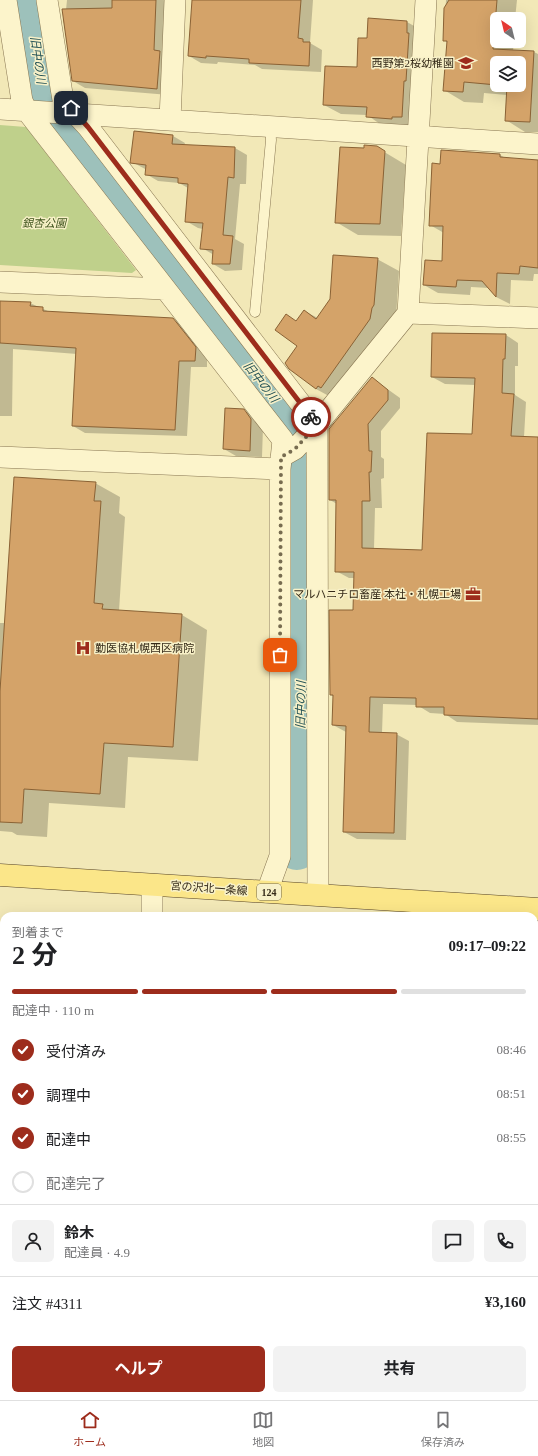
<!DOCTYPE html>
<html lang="ja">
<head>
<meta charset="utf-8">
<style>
	:root { --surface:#fff; --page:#f2f2f2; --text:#202124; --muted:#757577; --line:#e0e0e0; --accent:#9d2c1c }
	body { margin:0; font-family:"Times New Roman","Noto Sans JP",serif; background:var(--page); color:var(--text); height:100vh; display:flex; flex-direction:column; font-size:15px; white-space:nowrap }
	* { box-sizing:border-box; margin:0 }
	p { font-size:13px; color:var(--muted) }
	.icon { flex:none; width:22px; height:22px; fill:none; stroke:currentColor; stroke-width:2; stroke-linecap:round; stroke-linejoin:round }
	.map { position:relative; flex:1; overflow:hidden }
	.sheet { position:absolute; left:0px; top:912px; width:538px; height:488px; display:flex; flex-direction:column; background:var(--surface); border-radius:12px 12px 0 0; box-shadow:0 4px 16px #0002 }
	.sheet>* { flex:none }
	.needle { width:26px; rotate:325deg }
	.tools { position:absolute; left:490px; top:12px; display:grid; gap:8px }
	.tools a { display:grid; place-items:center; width:36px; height:36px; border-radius:6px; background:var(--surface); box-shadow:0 4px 16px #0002; font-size:20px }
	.pin { position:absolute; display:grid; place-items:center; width:34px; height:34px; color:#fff; margin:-17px; border-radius:8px; box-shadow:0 2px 6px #0006 }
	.courier { position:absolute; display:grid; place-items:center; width:40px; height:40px; margin:-20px; border:3px solid #9d2c1c; border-radius:50%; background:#fff; color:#222; box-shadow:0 1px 5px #0007 }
	.headline em { font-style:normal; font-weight:700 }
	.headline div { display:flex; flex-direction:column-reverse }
	.headline { display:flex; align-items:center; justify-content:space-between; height:68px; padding:0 12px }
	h1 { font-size:26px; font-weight:700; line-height:30px }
	.bar { display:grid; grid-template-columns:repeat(4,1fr); gap:6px 4px; align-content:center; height:48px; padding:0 12px }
	.bar i { height:5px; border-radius:3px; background:var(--line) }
	.bar .selected { background:var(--accent) }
	.bar p { grid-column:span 4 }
	.line { display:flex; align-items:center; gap:10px; padding:0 12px; border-top:1px solid var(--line) }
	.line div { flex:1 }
	.round { display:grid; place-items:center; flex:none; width:42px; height:42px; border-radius:6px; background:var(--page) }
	ol { padding:0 12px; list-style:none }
	li { display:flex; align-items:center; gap:12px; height:44px }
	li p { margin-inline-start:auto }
	li .icon { padding:4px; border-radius:50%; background:var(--accent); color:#fff; stroke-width:4 }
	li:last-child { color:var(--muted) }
	li i { width:22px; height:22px; border:2px solid var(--line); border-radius:50% }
	.button { display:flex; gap:8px; margin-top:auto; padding:8px 12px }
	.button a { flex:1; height:46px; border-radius:6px; background:var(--accent); color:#fff; font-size:16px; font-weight:700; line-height:46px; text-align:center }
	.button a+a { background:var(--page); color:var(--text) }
	.tabs { display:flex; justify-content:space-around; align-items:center; height:56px; border-top:1px solid var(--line); background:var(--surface); font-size:11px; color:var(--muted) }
	.tabs a { display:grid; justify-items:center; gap:2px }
	.tabs .selected { color:var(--accent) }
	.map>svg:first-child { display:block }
	.green { fill:#bfd08b }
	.shadow { fill:#0003; fill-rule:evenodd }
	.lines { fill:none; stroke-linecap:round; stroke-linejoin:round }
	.river { stroke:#9dc1bb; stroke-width:42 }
	.building { fill:#d4a369; stroke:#8a6235 }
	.lane-casing { stroke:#887652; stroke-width:11 }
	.street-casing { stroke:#887652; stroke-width:22 }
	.primary-casing { stroke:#554227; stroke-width:23 }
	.lane { stroke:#fcf4cb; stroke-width:10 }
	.street { stroke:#fcf4cb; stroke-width:21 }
	.primary { stroke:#fbe689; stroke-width:22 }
	.done { stroke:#776c50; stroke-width:4; stroke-dasharray:0 7.2 }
	.route { stroke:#9d2c1c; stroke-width:5 }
	.labels { text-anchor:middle; stroke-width:3; stroke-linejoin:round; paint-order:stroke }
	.shield { fill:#f8f1c8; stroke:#70664d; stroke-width:1 }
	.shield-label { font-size:10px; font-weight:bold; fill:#352a18 }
	.poi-label { font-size:11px; fill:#352a18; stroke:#f8f1c8; text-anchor:end }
	.park-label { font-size:11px; font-style:italic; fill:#3f541d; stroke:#f8f1c8 }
	.street-label { font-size:11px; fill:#352a18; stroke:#f8f1c8 }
	.water-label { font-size:12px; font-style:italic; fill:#265457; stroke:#f8f1c8 }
</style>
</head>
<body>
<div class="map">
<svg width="538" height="1400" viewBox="0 0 538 1400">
	<rect width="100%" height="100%" fill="#f2e8b7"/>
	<path class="green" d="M0,125l26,2 110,143 -4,3 -132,-8z"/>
	<path class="shadow" d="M67,0h102v95l-84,-7 -12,-7 -10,-62v-9h3z
		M193,0h120l-3,43 12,7 -1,22 -59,-3 -7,-4 -37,-3 -1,2 -16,-1 -12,-7z
		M446,0h71l-2,19h-18v22h17l-1,10 21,1 4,2v78h-13l-19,-12 1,-25 -23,-2 -1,10 -19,-1 -20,-12 4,-47 -4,-3zM497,63h22v22h-22z
		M369,19l38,3 16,9 -5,95h-35l-16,-11 -26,-1 -17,-9 34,-37 10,-29z
		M173,136l12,7 -1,3 51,2 12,7 -1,29h-6l-5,55 9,5 -2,26 -17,1 -12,-7 1,-9 -12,-7 1,-19 -5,-1 -12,-7 2,-33 -9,-5 -21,-2 -12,-7 1,-4 -15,-8z
		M376,147l30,18 -5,71 -43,-1 -22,-13 29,-73z
		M500,155l7,4 31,7v108h-4l-1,7 -22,-1 -1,24 -14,-7 -7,-9 -18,-1 -1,8 -32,-2 -14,-8 19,-23 1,-29 -14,-8 10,-60z
		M377,259l22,12 -3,46 -58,84 -22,-12 -18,-44 -1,-23 7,-11 14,7z
		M0,302l30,1 20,9 123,7 12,7 22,29v12h-16l-4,69 -102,-3 -12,-7 4,-72 -64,-5 -1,67h-12z
		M506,335l12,8v23h-3v29l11,7 -2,35 14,1v287l-81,-3 -12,-8 -15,-1 -13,-8 -34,-1 -1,29 14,1 13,7 -3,99 -49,-1 -13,-7 2,-100 -13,-7 1,-28 -3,-2 23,-84 1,-33h-6l-13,-7 1,-67 -7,-4 42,-122 28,20v10l-19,23v26l3,2v19l-3,1 1,29h-7l-1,41 49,2 50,-116 3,-50 -31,-1 -13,-7z
		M244,410l12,7 7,10 -1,30 -26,-1 -12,-7z
		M95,483l25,14 -1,16 6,4 -6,94 63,4 25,15 -9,131 -70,-4 -3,51 -76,-5 -2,34 -30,-2 -5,-3 -12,-1v-208h5z
		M534,972h4v307h-4z
		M0,1232l4,3 -3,60h-1z
		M534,1390h4v10h-63v-4h59z
		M144,1396h262v4h-262z"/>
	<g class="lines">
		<path class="river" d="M30,0l10,85 21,44 229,290 16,39 -9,391
			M444,1396l1,4"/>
	</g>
	<path class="building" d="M112,0h44l-2,50 6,1 -3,38 -85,-8 -10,-72 50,-1z
		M192,0h109l-3,38 5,1v3h7l-1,24 -60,-3v-4l-43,-3v2l-18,-2z
		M449,0h48l-4,49 41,2 -4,71 -25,-1 2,-36h-4h16v-22h-22v22l-33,-3 -1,10 -20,-1 4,-50h-4l1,-33z
		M368,18l39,3v12h2l-3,48h-2l-2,36h-10v2l-26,-2 1,-10 -44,-2 2,-39 32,1 1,-29h9z
		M134,131l39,4 -1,9 63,3 -1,31 -6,-1 -5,58 10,1 -3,28h-18l1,-14 -13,-1 3,-26 -18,-1 3,-38 -10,-1v-5l-33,-3 1,-10 -16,-2z
		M364,145l13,1 8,5 -5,73 -45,-1 5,-76 24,1z
		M441,150l59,4v3l38,3v108l-18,-2 -1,8 -22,-1 -1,24 -14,-16 -25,-1 -1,7 -33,-2 2,-25 17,1 1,-35h-14l3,-63 8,1z
		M333,255l45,3 -4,47 -2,3 -2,11 -49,69 -3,-2 -2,3 -27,-20 -4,-6 12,-17 -22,-16 11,-16 10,7 8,-11 12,9 14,-20z
		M0,301l31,1 -1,4 13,1v4l130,7 23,29 -1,14h-16l-4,69 -103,-4 4,-78 -76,-5z
		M432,333l74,1 -1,25h-2l-1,34 12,1 -3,42 27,1v282l-94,-4v-8h-28v-9l-46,-1 -1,35 28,1 -3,100 -51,-1 3,-106 -14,-1 1,-30h-3l-1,-85h24l1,-38h-19l1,-72h-7v-71l43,-52 16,13v10l-20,24 1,27h3l-1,21h-2l1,29h-8v47l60,2 5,-117 45,1 3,-56 -44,-1z
		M225,408l19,1 7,10 -1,32 -27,-2z
		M14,477l82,5 -2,19h7l-7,102 9,1 -1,5 80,5 -9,133 -69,-4 -4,51 -76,-5 -2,34 -22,-1v-131z"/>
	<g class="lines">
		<g class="lane-casing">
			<path id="lane" d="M255,312l16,-172 -1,-14"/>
		</g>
		<g class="street-casing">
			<path id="street" d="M6,0l16,101 5,10 256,329 -3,29v387l-13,36
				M47,0l16,100 25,27 229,298 1,470
				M0,109l538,35
				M170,120l5,-120
				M0,282l165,7
				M408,313l130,5
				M0,457l280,12
				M281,457l14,-8 22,-24 91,-112 18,-313
				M152,916v-31
				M0,1305h4
				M534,1339h4
				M423,1396v4
				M462,1396v4
				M130,1400v-4"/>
		</g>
		<g class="primary-casing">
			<path id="primary" d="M0,875l538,34"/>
		</g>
		<use href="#lane" class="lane"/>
		<use href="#street" class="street"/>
		<use href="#primary" class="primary"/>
	</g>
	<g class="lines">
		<path class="done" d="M280,655l1,-198 14,-8 22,-24 -6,-8"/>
		<path class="route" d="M71,108l17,19 223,290"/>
	</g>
	<defs>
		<g id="school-bare" transform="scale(1.2)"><path d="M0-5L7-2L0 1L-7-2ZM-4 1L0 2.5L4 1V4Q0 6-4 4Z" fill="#9d2c1c" stroke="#f8f1c8" stroke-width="2.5" paint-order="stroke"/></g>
		<g id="office-bare" transform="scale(1.2)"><path d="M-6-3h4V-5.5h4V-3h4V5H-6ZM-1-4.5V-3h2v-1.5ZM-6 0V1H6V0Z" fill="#9d2c1c" stroke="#f8f1c8" stroke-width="2.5" paint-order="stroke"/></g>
		<g id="hospital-bare" transform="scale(1.2)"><path d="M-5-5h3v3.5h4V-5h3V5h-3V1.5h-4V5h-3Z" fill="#9d2c1c" stroke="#f8f1c8" stroke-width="2.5" paint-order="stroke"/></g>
	</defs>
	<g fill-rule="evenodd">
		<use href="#school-bare" x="466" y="63"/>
		<use href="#office-bare" x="473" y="594"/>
		<use href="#hospital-bare" x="83" y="648"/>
	</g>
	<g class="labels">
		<rect class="shield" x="257" y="884" width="24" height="16" rx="3"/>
		<g class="shield-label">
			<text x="269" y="896">124</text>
		</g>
		<g class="poi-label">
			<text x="454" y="67">西野第2桜幼稚園</text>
			<text x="461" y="598">マルハニチロ畜産 本社・札幌工場</text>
			<text x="95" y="652" text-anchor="start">勤医協札幌西区病院</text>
		</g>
		<g class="park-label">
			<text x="44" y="227">銀杏公園</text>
		</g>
		<g class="street-label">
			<text transform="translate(209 888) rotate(4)" y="4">宮の沢北一条線</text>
		</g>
		<g class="water-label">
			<text transform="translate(38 60) rotate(82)" y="4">旧中の川</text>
			<text transform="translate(261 382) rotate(52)" y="4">旧中の川</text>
			<text transform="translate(301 705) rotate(-89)" y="4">旧中の川</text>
		</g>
	</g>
</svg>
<div class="tools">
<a><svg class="needle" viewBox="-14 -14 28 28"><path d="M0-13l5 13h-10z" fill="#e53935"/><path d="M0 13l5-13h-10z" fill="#757577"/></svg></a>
<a><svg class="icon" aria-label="layers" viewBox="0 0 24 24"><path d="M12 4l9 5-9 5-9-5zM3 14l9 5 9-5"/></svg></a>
</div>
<div class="pin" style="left:280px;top:655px;background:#ea580c"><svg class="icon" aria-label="bag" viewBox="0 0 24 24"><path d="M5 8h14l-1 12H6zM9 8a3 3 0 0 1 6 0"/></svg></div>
<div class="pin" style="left:71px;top:108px;background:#1f2937"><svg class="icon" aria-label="home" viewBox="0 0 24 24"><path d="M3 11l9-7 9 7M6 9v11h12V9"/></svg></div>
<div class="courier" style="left:311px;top:417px"><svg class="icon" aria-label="bike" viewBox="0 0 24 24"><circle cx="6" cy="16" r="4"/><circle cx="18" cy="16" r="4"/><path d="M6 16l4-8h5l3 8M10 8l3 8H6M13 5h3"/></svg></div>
<section class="sheet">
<div class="headline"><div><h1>2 分</h1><p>到着まで</p></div><em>09:17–09:22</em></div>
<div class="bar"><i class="selected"></i><i class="selected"></i><i class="selected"></i><i></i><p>配達中 · 110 m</p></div>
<ol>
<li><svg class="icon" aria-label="check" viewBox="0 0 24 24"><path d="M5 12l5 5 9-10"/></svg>受付済み<p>08:46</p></li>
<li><svg class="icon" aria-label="check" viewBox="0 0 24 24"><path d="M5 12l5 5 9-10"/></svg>調理中<p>08:51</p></li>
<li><svg class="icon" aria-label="check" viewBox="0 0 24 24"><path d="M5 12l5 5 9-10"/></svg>配達中<p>08:55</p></li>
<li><i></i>配達完了</li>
</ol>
<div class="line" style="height:72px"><a class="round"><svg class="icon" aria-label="person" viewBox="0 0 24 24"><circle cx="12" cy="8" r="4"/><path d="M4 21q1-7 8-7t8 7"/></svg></a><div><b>鈴木</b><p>配達員 · 4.9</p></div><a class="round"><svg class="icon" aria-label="chat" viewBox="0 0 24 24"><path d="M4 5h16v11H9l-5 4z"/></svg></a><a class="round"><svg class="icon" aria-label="phone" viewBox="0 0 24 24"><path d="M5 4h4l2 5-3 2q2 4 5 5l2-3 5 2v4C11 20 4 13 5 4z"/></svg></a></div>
<div class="line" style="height:52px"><div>注文 #4311</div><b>¥3,160</b></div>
<div class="button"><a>ヘルプ</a><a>共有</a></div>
</section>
</div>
<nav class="tabs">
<a class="selected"><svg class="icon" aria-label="home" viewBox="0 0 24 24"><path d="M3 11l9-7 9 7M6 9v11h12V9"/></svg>ホーム</a>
<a><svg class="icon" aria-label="map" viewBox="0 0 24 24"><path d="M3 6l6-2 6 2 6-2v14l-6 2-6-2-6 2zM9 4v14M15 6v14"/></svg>地図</a>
<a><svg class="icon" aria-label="saved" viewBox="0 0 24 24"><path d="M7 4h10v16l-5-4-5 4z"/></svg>保存済み</a>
</nav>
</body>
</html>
